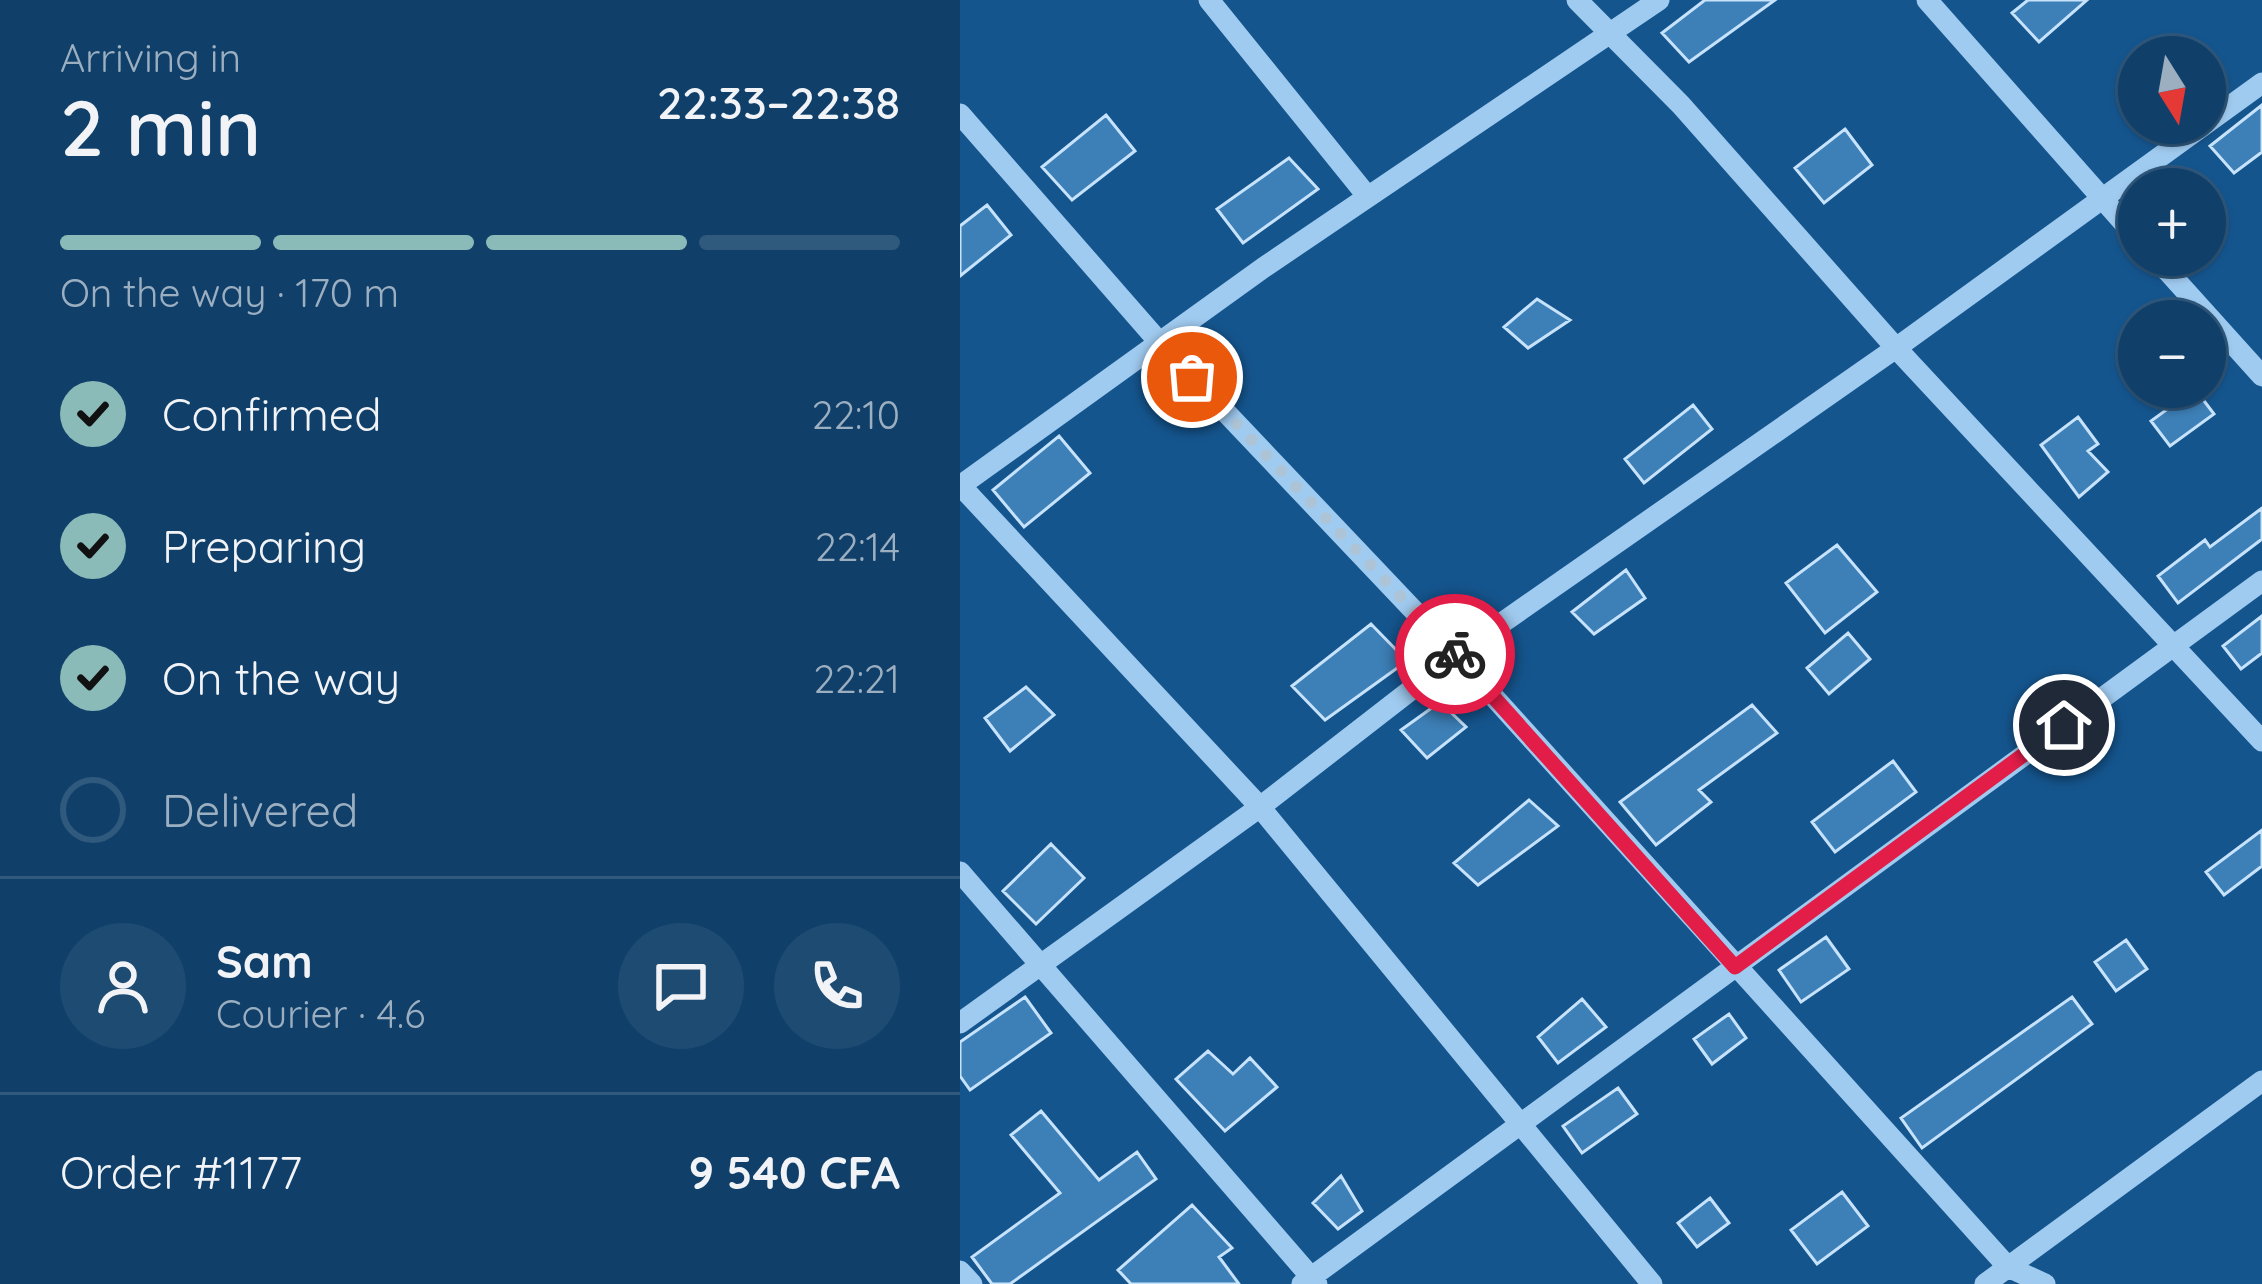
<!DOCTYPE html>
<html lang="en">
<head>
<meta charset="utf-8">
<style>
	:root { --surface:#10406a; --page:#1e4b72; --text:#f1f3f6; --muted:#9cafc1; --line:#30597e; --accent:#8bbbb9 }
	body { margin:0; font-family:Quicksand,sans-serif; background:var(--page); color:var(--text); height:100vh; display:flex; flex-direction:column; font-size:45px; white-space:nowrap }
	* { box-sizing:border-box; margin:0 }
	p { font-size:39px; color:var(--muted) }
	.icon { flex:none; width:66px; height:66px; fill:none; stroke:currentColor; stroke-width:2; stroke-linecap:round; stroke-linejoin:round }
	.map { position:relative; flex:1; overflow:hidden }
	.panel { display:flex; flex-direction:column; background:var(--surface); width:960px }
	.panel>* { flex:none }
	.needle { width:78px; rotate:169deg }
	.controls { position:absolute; left:1158px; top:36px; display:grid; gap:24px }
	.controls a { display:grid; place-items:center; width:108px; height:108px; border-radius:50%; background:var(--surface); box-shadow:0 3px 9px #0004,0 0 0 3px var(--line); font-size:60px }
	.pin { position:absolute; display:grid; place-items:center; width:102px; height:102px; color:#fff; margin:-51px; border:6px solid #fff; border-radius:50%; box-shadow:0 3px 12px #0007 }
	.courier { position:absolute; display:grid; place-items:center; width:120px; height:120px; margin:-60px; border:9px solid #e11d48; border-radius:50%; background:#fff; color:#222; box-shadow:0 3px 15px #0007 }
	.head em { font-style:normal; font-weight:600 }
	.head div { display:flex; flex-direction:column-reverse }
	.head { display:flex; align-items:center; justify-content:space-between; height:204px; padding:0 60px }
	h1 { font-size:78px; font-weight:600; line-height:90px }
	.bar { display:grid; grid-template-columns:repeat(4,1fr); gap:18px 12px; align-content:center; height:144px; padding:0 60px }
	.bar i { height:15px; border-radius:9px; background:var(--line) }
	.bar .selected { background:var(--accent) }
	.bar p { grid-column:span 4 }
	.line { display:flex; align-items:center; gap:30px; padding:0 60px; border-top:3px solid var(--line) }
	.line div { flex:1 }
	.round { display:grid; place-items:center; flex:none; width:126px; height:126px; border-radius:63px; background:var(--page) }
	ol { padding:0 60px; list-style:none }
	li { display:flex; align-items:center; gap:36px; height:132px }
	li p { margin-inline-start:auto }
	li .icon { padding:12px; border-radius:50%; background:var(--accent); color:#111; stroke-width:4 }
	li:last-child { color:var(--muted) }
	li i { width:66px; height:66px; border:6px solid var(--line); border-radius:50% }
	main { display:flex; flex:1; min-height:0 }
	.map>svg:first-child { display:block }
	.building { fill:#3d7fb7; stroke:#c7e3fc; stroke-width:3 }
	.lines { fill:none; stroke-linecap:round; stroke-linejoin:round }
	.minor { stroke:#a0cbf0; stroke-width:21 }
	.done { stroke:#adc4d7; stroke-width:12; stroke-dasharray:0 21.6 }
	.route { stroke:#e11d48; stroke-width:15 }
</style>
</head>
<body>
<main>
<section class="panel">
<div class="head"><div><h1>2 min</h1><p>Arriving in</p></div><em>22:33–22:38</em></div>
<div class="bar"><i class="selected"></i><i class="selected"></i><i class="selected"></i><i></i><p>On the way · 170 m</p></div>
<ol>
<li><svg class="icon" aria-label="check" viewBox="0 0 24 24"><path d="M5 12l5 5 9-10"/></svg>Confirmed<p>22:10</p></li>
<li><svg class="icon" aria-label="check" viewBox="0 0 24 24"><path d="M5 12l5 5 9-10"/></svg>Preparing<p>22:14</p></li>
<li><svg class="icon" aria-label="check" viewBox="0 0 24 24"><path d="M5 12l5 5 9-10"/></svg>On the way<p>22:21</p></li>
<li><i></i>Delivered</li>
</ol>
<div class="line" style="height:216px"><a class="round"><svg class="icon" aria-label="person" viewBox="0 0 24 24"><circle cx="12" cy="8" r="4"/><path d="M4 21q1-7 8-7t8 7"/></svg></a><div><b>Sam</b><p>Courier · 4.6</p></div><a class="round"><svg class="icon" aria-label="chat" viewBox="0 0 24 24"><path d="M4 5h16v11H9l-5 4z"/></svg></a><a class="round"><svg class="icon" aria-label="phone" viewBox="0 0 24 24"><path d="M5 4h4l2 5-3 2q2 4 5 5l2-3 5 2v4C11 20 4 13 5 4z"/></svg></a></div>
<div class="line" style="height:156px"><div>Order #1177</div><b>9 540 CFA</b></div>
</section>
<div class="map">
<svg width="1302" height="1284" viewBox="0 0 1302 1284">
	<rect width="100%" height="100%" fill="#15558e"/>
	<path class="building" d="M745,0h70l-86,62 -27,-29z
		M1068,0h59l-48,42 -27,-29z
		M1302,105v47l-28,21 -24,-27z
		M146,115l29,36 -63,49 -30,-33z
		M885,129l27,36 -48,38 -29,-35z
		M329,158l29,31 -75,54 -26,-34z
		M27,205l24,30 -51,41v-50z
		M577,299l33,21 -42,28 -24,-21z
		M1235,389l19,25 -44,32 -19,-25z
		M733,405l19,24 -68,54 -19,-24z
		M1118,417l20,27 -10,7 20,21 -29,25 -38,-52z
		M99,436l31,37 -66,54 -31,-37z
		M1302,508v31l-84,64 -20,-27 47,-36 5,7z
		M877,545l40,47 -52,41 -39,-50z
		M666,570l19,28 -51,36 -22,-22z
		M1302,616v37l-21,16 -18,-23z
		M411,624l36,37 -82,59 -33,-34z
		M888,633l22,26 -41,35 -22,-26z
		M66,687l28,28 -44,36 -25,-33z
		M480,702l26,25 -39,31 -26,-28z
		M792,705l25,28 -78,57 12,12 -55,43 -36,-43z
		M933,761l23,31 -81,60 -23,-30z
		M569,800l29,26 -80,59 -24,-22z
		M1302,830v36l-38,29 -18,-23z
		M91,844l33,34 -48,46 -33,-33z
		M866,937l23,32 -48,33 -22,-32z
		M1166,940l21,29 -31,22 -21,-29z
		M65,997l26,36 -81,57 -10,-14v-34z
		M1112,997l20,27 -170,124 -21,-30z
		M622,999l24,28 -48,36 -20,-26z
		M769,1014l17,24 -34,26 -18,-25z
		M248,1051l25,23 17,-16 27,29 -52,44 -49,-52z
		M658,1088l19,26 -55,39 -19,-27z
		M81,1111l58,69 38,-28 19,27 -146,105h-18l-20,-27 88,-64 -49,-58z
		M381,1176l21,35 -24,18 -25,-26z
		M882,1192l26,34 -51,38 -26,-34z
		M750,1198l19,25 -32,24 -19,-24z
		M232,1205l40,43 -13,9 20,27h-108l-13,-14z"/>
	<g class="lines">
		<path class="minor" d="M249,0l159,197
			M617,0l104,105 215,243 366,393
			M967,0l212,240
			M0,114l200,229 296,312 552,612 37,17
			M1193,255l109,121
			M0,485l300,322 392,477
			M0,486l303,-218 396,-268
			M0,872l357,412
			M0,1023l300,-216 196,-152 440,-307 366,-265
			M0,1271l12,13
			M342,1284l960,-703
			M1025,1284l277,-203"/>
	</g>
	<g class="lines">
		<path class="done" d="M232,377l263,277"/>
		<path class="route" d="M495,654l280,313 329,-242"/>
	</g>
</svg>
<div class="controls">
<a><svg class="needle" viewBox="-14 -14 28 28"><path d="M0-13l5 13h-10z" fill="#e53935"/><path d="M0 13l5-13h-10z" fill="#9cafc1"/></svg></a>
<a>+</a>
<a>−</a>
</div>
<div class="pin" style="left:232px;top:377px;background:#ea580c"><svg class="icon" aria-label="bag" viewBox="0 0 24 24"><path d="M5 8h14l-1 12H6zM9 8a3 3 0 0 1 6 0"/></svg></div>
<div class="pin" style="left:1104px;top:725px;background:#1f2937"><svg class="icon" aria-label="home" viewBox="0 0 24 24"><path d="M3 11l9-7 9 7M6 9v11h12V9"/></svg></div>
<div class="courier" style="left:495px;top:654px"><svg class="icon" aria-label="bike" viewBox="0 0 24 24"><circle cx="6" cy="16" r="4"/><circle cx="18" cy="16" r="4"/><path d="M6 16l4-8h5l3 8M10 8l3 8H6M13 5h3"/></svg></div>
</div>
</main>
</body>
</html>
